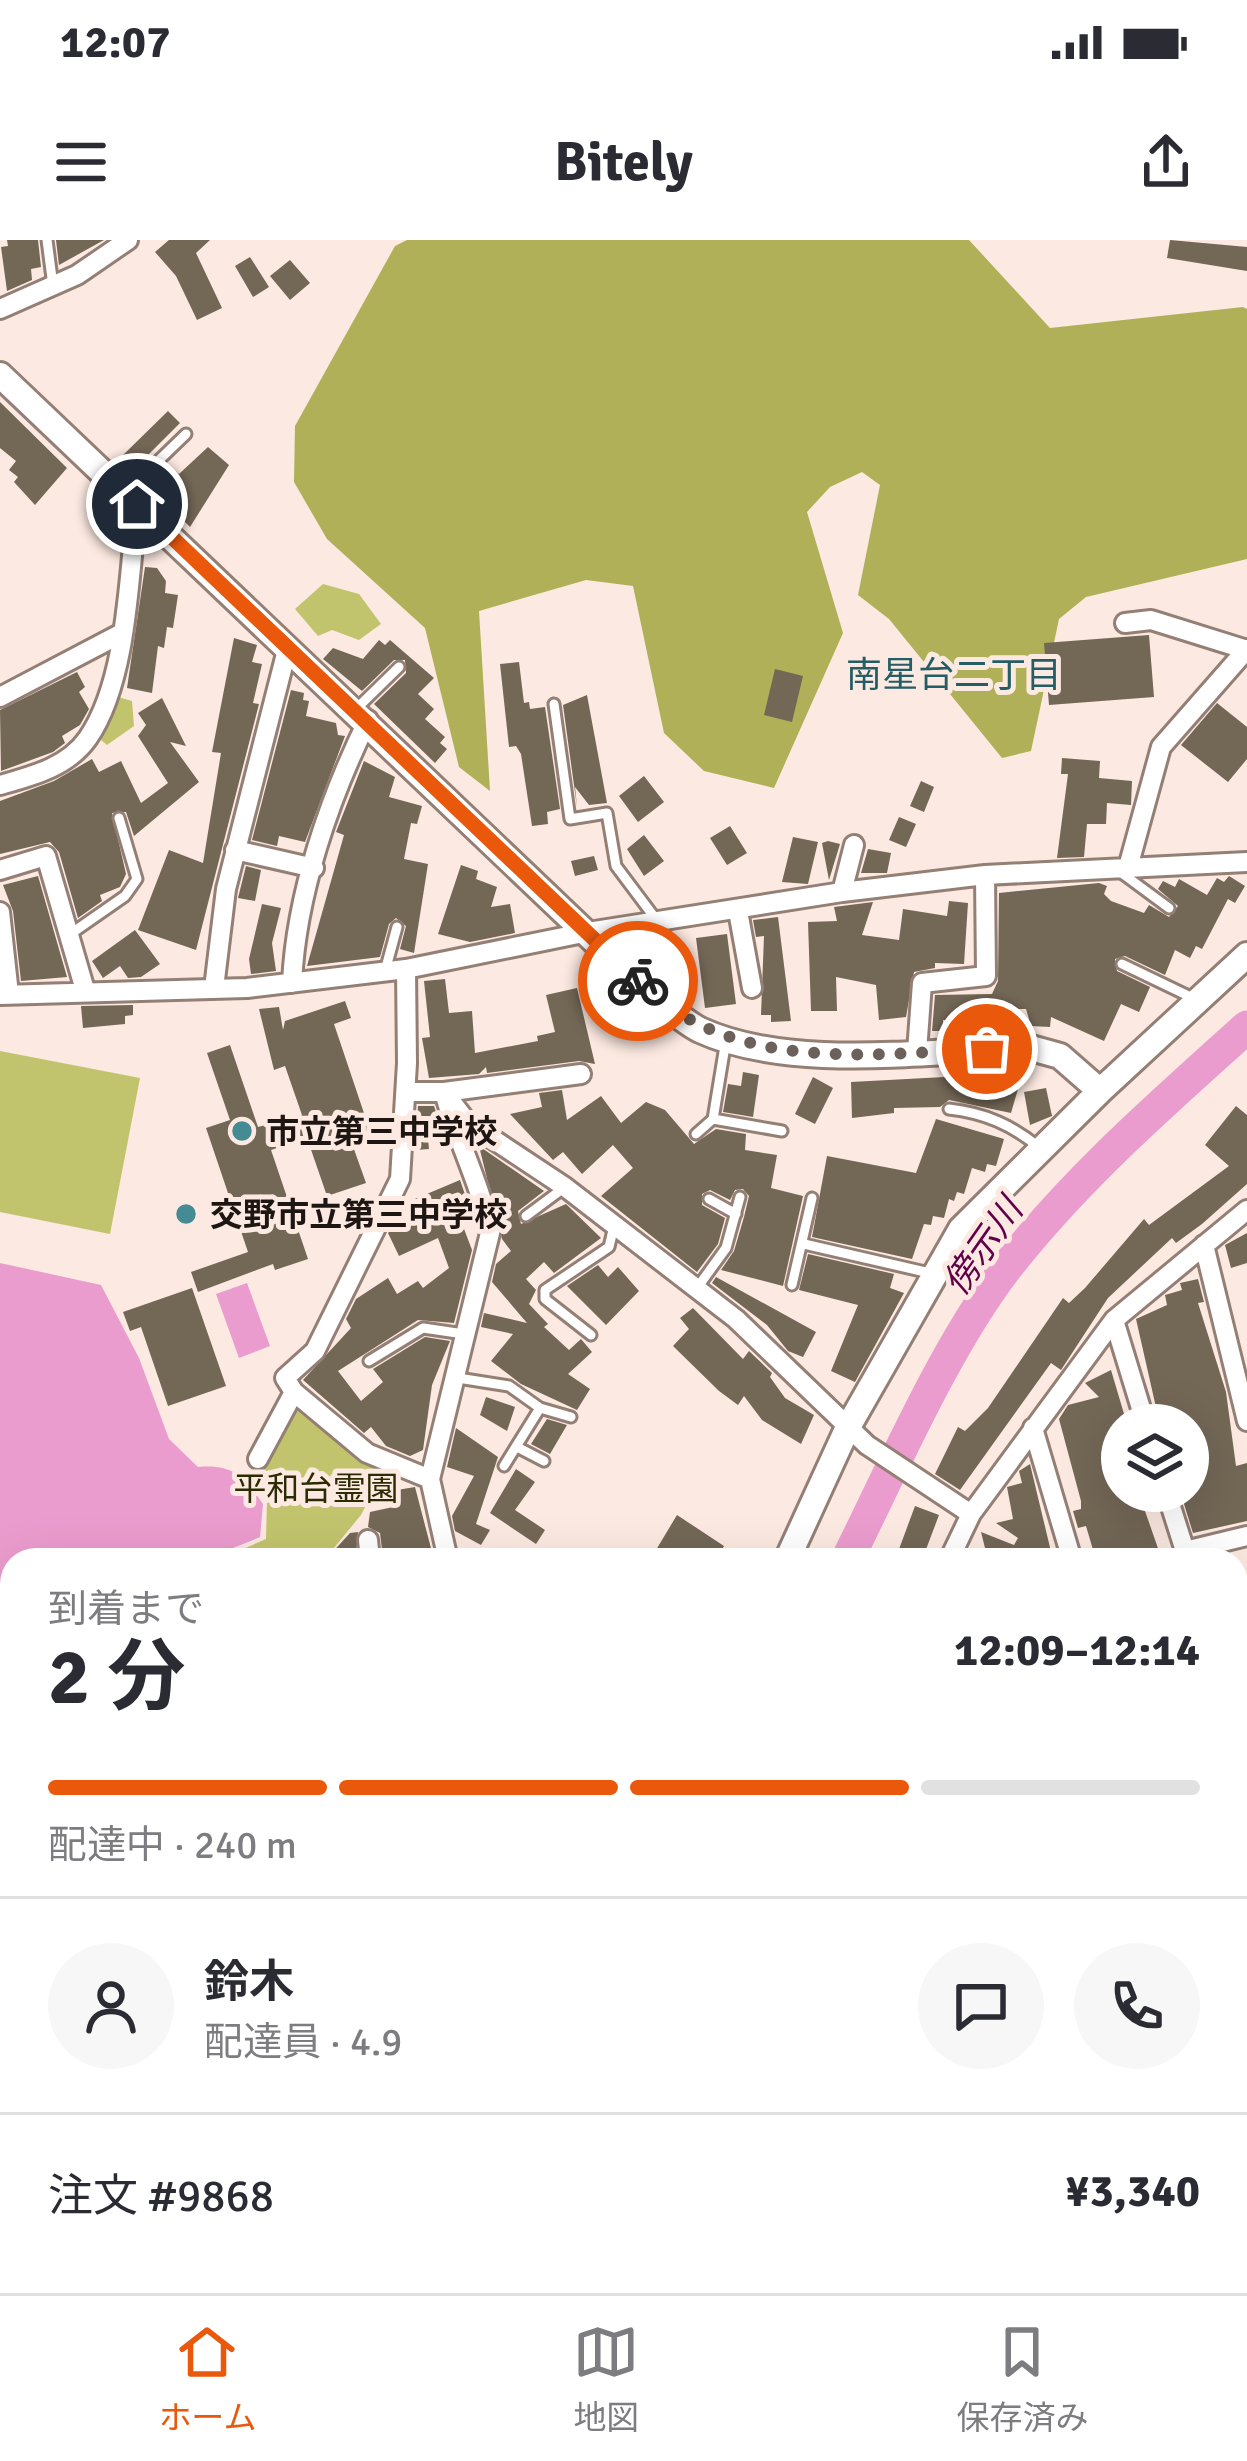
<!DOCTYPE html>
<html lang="ja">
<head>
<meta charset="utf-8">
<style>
	:root { --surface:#fff; --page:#f7f7f7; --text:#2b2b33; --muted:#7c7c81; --line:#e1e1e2; --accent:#ea580c }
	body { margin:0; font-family:Signika,"Noto Sans JP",sans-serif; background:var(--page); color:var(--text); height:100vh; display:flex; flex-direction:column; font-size:45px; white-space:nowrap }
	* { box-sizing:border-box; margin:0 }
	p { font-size:39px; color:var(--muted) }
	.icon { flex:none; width:66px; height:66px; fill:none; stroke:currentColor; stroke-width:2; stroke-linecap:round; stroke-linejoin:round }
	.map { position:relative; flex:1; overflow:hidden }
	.sheet { position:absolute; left:0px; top:1308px; width:1248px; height:747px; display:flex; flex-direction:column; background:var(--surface); border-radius:36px 36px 0 0; box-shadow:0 12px 48px #0002 }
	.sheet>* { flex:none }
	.buttons { position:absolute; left:1101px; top:1164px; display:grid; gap:24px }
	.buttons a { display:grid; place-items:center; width:108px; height:108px; border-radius:50%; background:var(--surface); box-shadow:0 12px 48px #0002; font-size:60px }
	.pin { position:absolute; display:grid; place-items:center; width:102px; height:102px; color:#fff; margin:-51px; border:6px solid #fff; border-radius:50%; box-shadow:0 3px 12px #0007 }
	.courier { position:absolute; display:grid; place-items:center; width:120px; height:120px; margin:-60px; border:9px solid #ea580c; border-radius:50%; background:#fff; color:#222; box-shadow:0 3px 15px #0007 }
	.summary em { font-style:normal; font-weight:700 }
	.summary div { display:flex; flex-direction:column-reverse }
	.summary { display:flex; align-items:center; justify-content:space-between; height:204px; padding:0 48px }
	h1 { font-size:78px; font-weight:700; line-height:90px }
	.bar { display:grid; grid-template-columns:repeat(4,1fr); gap:18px 12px; align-content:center; height:144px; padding:0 48px }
	.bar i { height:15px; border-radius:9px; background:var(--line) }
	.bar .active { background:var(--accent) }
	.bar p { grid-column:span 4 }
	.line { display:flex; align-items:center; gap:30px; padding:0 48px; border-top:3px solid var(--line) }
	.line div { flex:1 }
	.round { display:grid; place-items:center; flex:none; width:126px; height:126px; border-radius:63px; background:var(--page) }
	.status { display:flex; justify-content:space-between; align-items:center; height:84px; padding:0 60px; background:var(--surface); direction:ltr }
	.status svg { height:33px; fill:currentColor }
	header { display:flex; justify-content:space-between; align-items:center; height:156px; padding:0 48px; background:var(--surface); font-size:54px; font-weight:700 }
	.tabs { display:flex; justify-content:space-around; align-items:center; height:168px; border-top:3px solid var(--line); background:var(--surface); font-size:33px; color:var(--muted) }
	.tabs a { display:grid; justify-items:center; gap:6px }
	.tabs .active { color:var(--accent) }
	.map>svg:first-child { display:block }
	.green { fill:#c2c46d }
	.forest { fill:#afb057 }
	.water { fill:#eb9cce }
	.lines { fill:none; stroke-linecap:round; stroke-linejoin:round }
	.river { stroke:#eb9cce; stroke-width:33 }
	.building { fill:#736756 }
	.service-casing { stroke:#947f75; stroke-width:15 }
	.minor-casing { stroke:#947f75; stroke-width:24 }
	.tertiary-casing { stroke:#947f75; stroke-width:30 }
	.service { stroke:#fff; stroke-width:9 }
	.minor { stroke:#fff; stroke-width:18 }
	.tertiary { stroke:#fff; stroke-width:24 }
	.done { stroke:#6c605a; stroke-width:12; stroke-dasharray:0 21.6 }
	.route { stroke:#ea580c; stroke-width:15 }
	.poi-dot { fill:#448b93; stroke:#fce9e1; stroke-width:4.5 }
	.labels { text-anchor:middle; stroke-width:10; stroke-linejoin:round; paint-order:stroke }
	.poi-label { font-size:33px; font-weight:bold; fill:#1e1612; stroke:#fce9e1; text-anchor:start }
	.park-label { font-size:33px; fill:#2c2c04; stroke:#fce9e1 }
	.neighbourhood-label { font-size:36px; fill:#245d64; stroke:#fce9e1 }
	.water-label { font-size:36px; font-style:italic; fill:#61004b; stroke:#fce9e1 }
</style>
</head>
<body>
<div class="status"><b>12:07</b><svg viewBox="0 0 49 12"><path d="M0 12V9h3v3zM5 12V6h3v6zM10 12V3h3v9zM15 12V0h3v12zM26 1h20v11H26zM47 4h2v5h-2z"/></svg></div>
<header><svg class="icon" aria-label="menu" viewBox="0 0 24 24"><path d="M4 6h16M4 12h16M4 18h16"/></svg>Bitely<svg class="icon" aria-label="share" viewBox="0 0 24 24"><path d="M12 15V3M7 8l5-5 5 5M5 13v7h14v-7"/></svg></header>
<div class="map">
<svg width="1247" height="2053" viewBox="0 0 1247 2053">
	<rect width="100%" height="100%" fill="#fce9e1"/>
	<path class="green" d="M323,344l36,10 22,30 -22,16 -27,-10 -14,6 -23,-27z
		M118,457l14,4 2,25 -27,19 -6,-5z
		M0,811l140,27 -30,156 -110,-22z
		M286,1153l53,50 44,29 -22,43 -37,45h-106l48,-21 1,-39 -19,-25z
		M12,1479v564h71l-43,10h-40v-565z"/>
	<path class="forest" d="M407,0h562l81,88 193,-21 4,2v250l-161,38 -27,22 -28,132 -29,7 -113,-139 -31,-24 22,-110 -18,-13 -32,15 -23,25 36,121 -69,155 -70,-17 -40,-38 -31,-147 -47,-6 -107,31 11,180 -31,-24 -34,-139 -98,-89 -33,-57 1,-56 100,-180z
		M1247,1605l-2,448h-137l6,-10h122v-430z
		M393,2043h568l-12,10h-218l-71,-9 -20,9h-250z"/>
	<path class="water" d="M0,1023l101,22 38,73 30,81 29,28c35,-3 45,9 65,37l-3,33 -56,23h-192v152l-12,8z
		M247,1043l23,63 -31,12 -23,-64z"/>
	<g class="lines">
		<path class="river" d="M847,1320c45,-90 98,-213 159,-292 71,-91 156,-164 241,-241
			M262,2053l10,-10"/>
	</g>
	<path class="building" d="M7,0h31l3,27 -10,2 1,11 -25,11 -6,-44 7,-1z
		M56,0h48l-45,25z
		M169,0h41l-14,13 26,55 -25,12 -21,-44 -21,-24z
		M1170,0l77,7v24l-80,-13z
		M250,17l19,30 -16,10 -18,-31z
		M290,20l20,23 -20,17 -20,-24z
		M0,162l67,66 -32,37 -21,-23 4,-5 -9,-7 7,-9 -16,-13z
		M168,171l12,12 -48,48 -13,-12z
		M208,207l21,18 -39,62 -43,-43 21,-20 11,10z
		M145,327l12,1 9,13 -1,12 13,2 -5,33 -6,-1 -3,21 -6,-2 -6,47 -25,-5z
		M1149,395l5,62 -105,8 -5,-62z
		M234,398l23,7 -5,17 10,2 -9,39 6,1 -63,246 -58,-20 31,-80 34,13 18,-110 -9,-1z
		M379,400l6,5 5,-5 44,38 -16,16 16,15 -9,10 20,18 -5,6 7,6 -12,14 -61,-59 32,-31 -1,-13h-11l-32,31 -39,-32 10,-11 30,11z
		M519,422l5,41 5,-1 1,7 15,-2 15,102 -13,3 1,12 -16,2 -11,-72 -5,-8 -7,1 -9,-83z
		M775,429l28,7 -11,46 -28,-7z
		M77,432l8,15 -6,5 10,17 -9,16 -18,11 3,7 -12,9 -52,19 -1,-61z
		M291,450l13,3 -1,7 6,1 -3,15 30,7 2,12 7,1 -40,106 -26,-6 -2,10 -25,-6z
		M587,455l20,108 -18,2 -14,-18 2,20 -14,-102z
		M162,458l24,48 -16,-4 29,40 -65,54 -8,-24 -14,1 14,61 -6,13 -20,8 2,6 -24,17 -19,-66 -9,-10 -50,12v-53l54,-20 38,-22 7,13 22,-11 20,42 27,-20 -30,-47 8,-11 -8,-12z
		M1217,463l30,24v32l-19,23 -47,-37z
		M1062,518l38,3 -1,17 33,3 -1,24 -24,-2 -1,21h-19l-3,33 -27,1 11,-84h-7z
		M364,521l31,16 -6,20 33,9 -5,18 -6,-1 -7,36 24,5 -14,89 -14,-4 6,-23 -10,-8 -7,6 -9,33 -73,9 37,-131 -8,-3z
		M644,536l20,26 -26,20 -19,-26z
		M921,541l13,6 -10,25 -14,-6z
		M899,577l17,7 -10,23 -17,-7z
		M730,586l17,27 -20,12 -17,-27z
		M644,595l20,26 -20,15 -17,-27z
		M793,597l25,5 -10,42 -26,-2z
		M828,601l12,3 -11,36 -7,-37z
		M868,609l23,4 -4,20h-26z
		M594,616l4,14 -23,6 -4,-15z
		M461,625l17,6 -2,8 21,8 -6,20 19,-3 5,29 -45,9 -32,-8z
		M246,626l15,4 -6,31 -17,-3z
		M38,636l29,101 -46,4 -8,-70 -10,-26z
		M1229,636l16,10 -10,17 -7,-4 -26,50 -6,-3 -6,12 -15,-8 -10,25 -40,-19 -10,3 2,12 33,16 -11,25 -18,-8 -17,37 -53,-24 -1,10 -19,-1 -5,-17h-43v11h-40v11h-11l3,-36 57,-1 6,-13 1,-88 100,-10 8,3 -3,8 7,7 33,12 5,-8 20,12 9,-11 -20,-17 5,-8 12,6 4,-8 28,16 10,-17 7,4z
		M949,661l19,2 -4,61 -29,-1v5l-21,4 -8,45 -27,3 -3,-35 -40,-8 1,34h-26l-3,-89 29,-1 -3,-14 39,-5 -11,33 37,5 4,-31 44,7z
		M262,664l19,4 -9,35 4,28 -25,3 -2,-15z
		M778,677l13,104 -20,1v-7h-10l3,-79 -8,1 -3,-17z
		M135,690l25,34 -19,13 -13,1 -8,-12 -17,12 -11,-17z
		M727,694l9,70 -31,4 -9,-70z
		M445,739l4,34 23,-2 3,42 63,-12 -1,-5 18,-4 -9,-37 31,-7 18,76 -16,-3 -92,12 -1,-6 -7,7 -50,4 -7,-40 8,-1 -6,-56z
		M345,761l6,17 -17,6 36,107 -20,7 16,45 -39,13 -20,-58 -36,12 37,109 -33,11 -2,-6 -75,28 -7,-20 57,-20 -42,-124 24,-8 -23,-67 23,-8 28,82 44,-12 -17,-49 -11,4 -15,-61 20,-2 4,23 2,-9z
		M133,765v10l-8,1v8l-42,4 -2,-22z
		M743,832l16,3 -6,42 -30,-5 5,-28 13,2z
		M963,836v10l55,3 -7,24 -62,-13 -9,7 -46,1v5l-42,5 -1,-36z
		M813,837l20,11 -18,36 -20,-10z
		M1046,848l6,28 -22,9 -6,-33z
		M562,850l5,30 34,-24 20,27 25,-21 19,8 29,34 22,-15 30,5 -1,16 32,5 -6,33 32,8 -20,90 -62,-16 13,-19 10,-34 5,-21 -6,-7 -8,1 -5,10 -20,-10 -8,4v11l23,13 -7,26 -21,28 -96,-76 32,-28 -20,-23 -31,29 -19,-22 -10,8 -43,-46 32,-7 -3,-14z
		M418,866h16l2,6 -10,9 3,28 -14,1z
		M1236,866l11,9v69l-45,40 -26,19 -4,-5 -64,60 -47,72 -10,-7 -91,127 -25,-16 23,-47 7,4 23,-23 75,-110 6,5 16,-15 59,-69 5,6 80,-59 -24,-21z
		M936,879l68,20 -8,27 -9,-2 -2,8 -13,-4 -8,26 -7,-2 -3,9 -5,-2 -5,19 -11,-2 -2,9 -7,-1 -12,35 -100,-22 15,-81 89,17z
		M479,906l65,45 -26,20 3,13 45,-20 35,34 -47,35 -10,-11 -18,17 10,11 -7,14 19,20 -4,3 25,23 12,-11 11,13 -24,22 22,15 -13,21 -56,-26 -30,-23 22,-27 -32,-7 3,-14 43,10 -35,-41 4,-18 15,-13 -9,-12z
		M460,940l12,35 -11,6 11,29 -18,73 -36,-3 -80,51 23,30 22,-19 -10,-13 52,-32 25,4 -18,44 -9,65 -13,6 -24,-10 -15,-19 -7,6 -61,-53 48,-52 -5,-9 10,-20 32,-21 9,16 21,-13 5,7 26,-20 -11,-30 -39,18 -11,-23 16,-17 -1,-12z
		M1247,993v30l-16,5 -6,-23z
		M808,1014l86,20 -4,14 14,5 -49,89 -24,-11 27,-66 -59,-15z
		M598,1025l10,12 10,-10 21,24 -33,34 -39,-39z
		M716,1037l100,55 -13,25 -15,-6 -21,-26 -55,-42z
		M1198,1039l6,23 -6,1 28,89 10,74 11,-3v58l-54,12 -13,-42h8v-66h-28l-24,-106 31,-14 -2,-10 17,-5 -2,-7z
		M192,1048l34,98 -58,20 -27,-79 -11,4 -7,-19z
		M693,1068l50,51 6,-8 23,22 -2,4 15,21 29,17 -13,29 -39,-24 -18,-24 -6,9 -19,-14 -46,-45 16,-17 -9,-11z
		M1111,1130l16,54 -5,1v66h16l22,63 -22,6h-42l-10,-34 -8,2 -5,-17 8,-2v-8l-22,-82 9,-14 31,-8 -14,-14z
		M486,1157l29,10 -8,24 -27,-16z
		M547,1179l20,6 -17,29 -19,-10z
		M456,1188l42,29 -22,67 14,6 -9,15 -26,-14 -3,-15 22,-40 -27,-9z
		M1030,1224l23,96h-65l-7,-28 33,13 4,-7 -22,-15 17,-4 -6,-32 15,-4 -3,-12z
		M516,1229l19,13 -20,28 30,20 -9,14 -46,-31z
		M415,1247l17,65 -49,6 -3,-25 -12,-6 2,-15 23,-5 -2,-16z
		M915,1266l24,9 -17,45h-27z
		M677,1275l47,31 -7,14h-67z
		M358,1292l-2,22 -27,2 21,-23z"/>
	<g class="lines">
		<g class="service-casing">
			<path id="service" d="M47,0l6,46
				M125,253l61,-59
				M554,464l16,115 37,-6 9,53 42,56
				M356,469l43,-42
				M1123,634l46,34
				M69,695l56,-39 12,-17 -18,-61
				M1122,724l75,36
				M385,731l12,-44
				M949,869c36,4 63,16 91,39
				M713,879l69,12
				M696,894l17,-15 13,-79
				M709,959l27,15
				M526,976l39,-29
				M804,1004l130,30
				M792,1045l20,-87
				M697,1048l29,-40 14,-51
				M591,1095l-46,-36v-9l64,-43 5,-21
				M369,1121l54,-33 41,6
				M458,1138l51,8 31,22 -36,58
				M540,1168l31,9
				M517,1207l27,14"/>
		</g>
		<g class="minor-casing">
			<path id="minor" d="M0,69l77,-34 51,-35
				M1125,383l26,-3 96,30
				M0,457l122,-64
				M0,545c32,-9 68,-18 88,-47 40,-58 41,-166 49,-234
				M235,610l79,18
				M0,630l46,-14 39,134
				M1127,631l34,-124 86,-98
				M842,652l12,-47
				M738,671l14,77
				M0,672l9,82
				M292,743c4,-88 37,-184 76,-263
				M214,748l12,-99 62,-243
				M0,755l247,-7 159,-19 182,-37 254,-40 143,-17 262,-13
				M917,812l5,-69 64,-7 -1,-101
				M406,852h38c13,49 37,92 46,141l-60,246 18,81
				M444,852l23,30 98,65 171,132 131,126 104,69
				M444,852l137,-18
				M1204,1005l43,176
				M1114,1080l32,105
				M294,1152l73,61 63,26
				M1033,1188l39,132
				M258,1219l36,-67 -9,-14 30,-27 85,-172 7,-116 -1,-94
				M1166,1251l19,60
				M368,1300l2,20
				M949,1320l22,-46 143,-194 133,-110
				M1187,1320l-2,-9 62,-15"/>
		</g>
		<g class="tertiary-casing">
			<path id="tertiary" d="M0,135l648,617c17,12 34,29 52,38 91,42 232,20 331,18l29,8 40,35 -139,138 -113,198 -61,133
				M1100,851l147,-136
				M1236,1513l11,-2
				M308,2043l11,10
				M205,2053l10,-10"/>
		</g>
		<use href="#service" class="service"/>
		<use href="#minor" class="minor"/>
		<use href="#tertiary" class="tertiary"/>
	</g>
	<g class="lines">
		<path class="done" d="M638,741c93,92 228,74 349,68"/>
		<path class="route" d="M137,264l501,477"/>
	</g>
	<g class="poi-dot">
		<circle cx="242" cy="891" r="12"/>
		<circle cx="186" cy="974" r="12"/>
	</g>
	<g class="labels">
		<g class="poi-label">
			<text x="266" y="903">市立第三中学校</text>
			<text x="210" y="986">交野市立第三中学校</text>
		</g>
		<g class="park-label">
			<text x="316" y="1260">平和台霊園</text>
		</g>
		<g class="neighbourhood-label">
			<text x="954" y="447">南星台二丁目</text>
		</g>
		<g class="water-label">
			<text transform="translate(982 1006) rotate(-55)" y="13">傍示川</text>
		</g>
	</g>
</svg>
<div class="buttons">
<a><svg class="icon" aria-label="layers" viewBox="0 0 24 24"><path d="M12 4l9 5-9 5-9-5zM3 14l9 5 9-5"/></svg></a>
</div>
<div class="pin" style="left:987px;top:809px;background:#ea580c"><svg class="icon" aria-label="bag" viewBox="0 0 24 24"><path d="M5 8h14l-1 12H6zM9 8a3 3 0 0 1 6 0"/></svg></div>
<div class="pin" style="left:137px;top:264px;background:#1f2937"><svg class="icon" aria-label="home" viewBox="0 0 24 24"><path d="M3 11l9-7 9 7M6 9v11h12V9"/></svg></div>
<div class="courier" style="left:638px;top:741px"><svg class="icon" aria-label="bike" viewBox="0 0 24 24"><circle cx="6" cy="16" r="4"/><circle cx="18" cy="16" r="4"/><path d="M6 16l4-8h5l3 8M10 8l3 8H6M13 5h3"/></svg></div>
<section class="sheet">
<div class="summary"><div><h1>2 分</h1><p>到着まで</p></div><em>12:09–12:14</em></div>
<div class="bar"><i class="active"></i><i class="active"></i><i class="active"></i><i></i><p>配達中 · 240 m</p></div>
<div class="line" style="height:216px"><a class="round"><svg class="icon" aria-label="person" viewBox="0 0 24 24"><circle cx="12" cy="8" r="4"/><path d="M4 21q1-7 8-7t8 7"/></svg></a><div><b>鈴木</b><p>配達員 · 4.9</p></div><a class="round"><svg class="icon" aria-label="chat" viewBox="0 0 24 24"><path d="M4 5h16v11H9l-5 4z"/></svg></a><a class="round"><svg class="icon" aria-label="phone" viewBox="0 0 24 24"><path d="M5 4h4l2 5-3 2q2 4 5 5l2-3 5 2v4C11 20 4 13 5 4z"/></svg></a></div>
<div class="line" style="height:156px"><div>注文 #9868</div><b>¥3,340</b></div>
</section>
</div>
<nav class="tabs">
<a class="active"><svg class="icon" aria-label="home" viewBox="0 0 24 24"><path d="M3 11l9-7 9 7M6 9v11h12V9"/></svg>ホーム</a>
<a><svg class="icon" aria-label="map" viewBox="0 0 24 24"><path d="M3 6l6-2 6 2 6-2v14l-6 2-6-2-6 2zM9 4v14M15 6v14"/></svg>地図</a>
<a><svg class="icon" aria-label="saved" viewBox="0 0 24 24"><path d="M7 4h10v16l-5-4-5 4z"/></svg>保存済み</a>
</nav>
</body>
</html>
